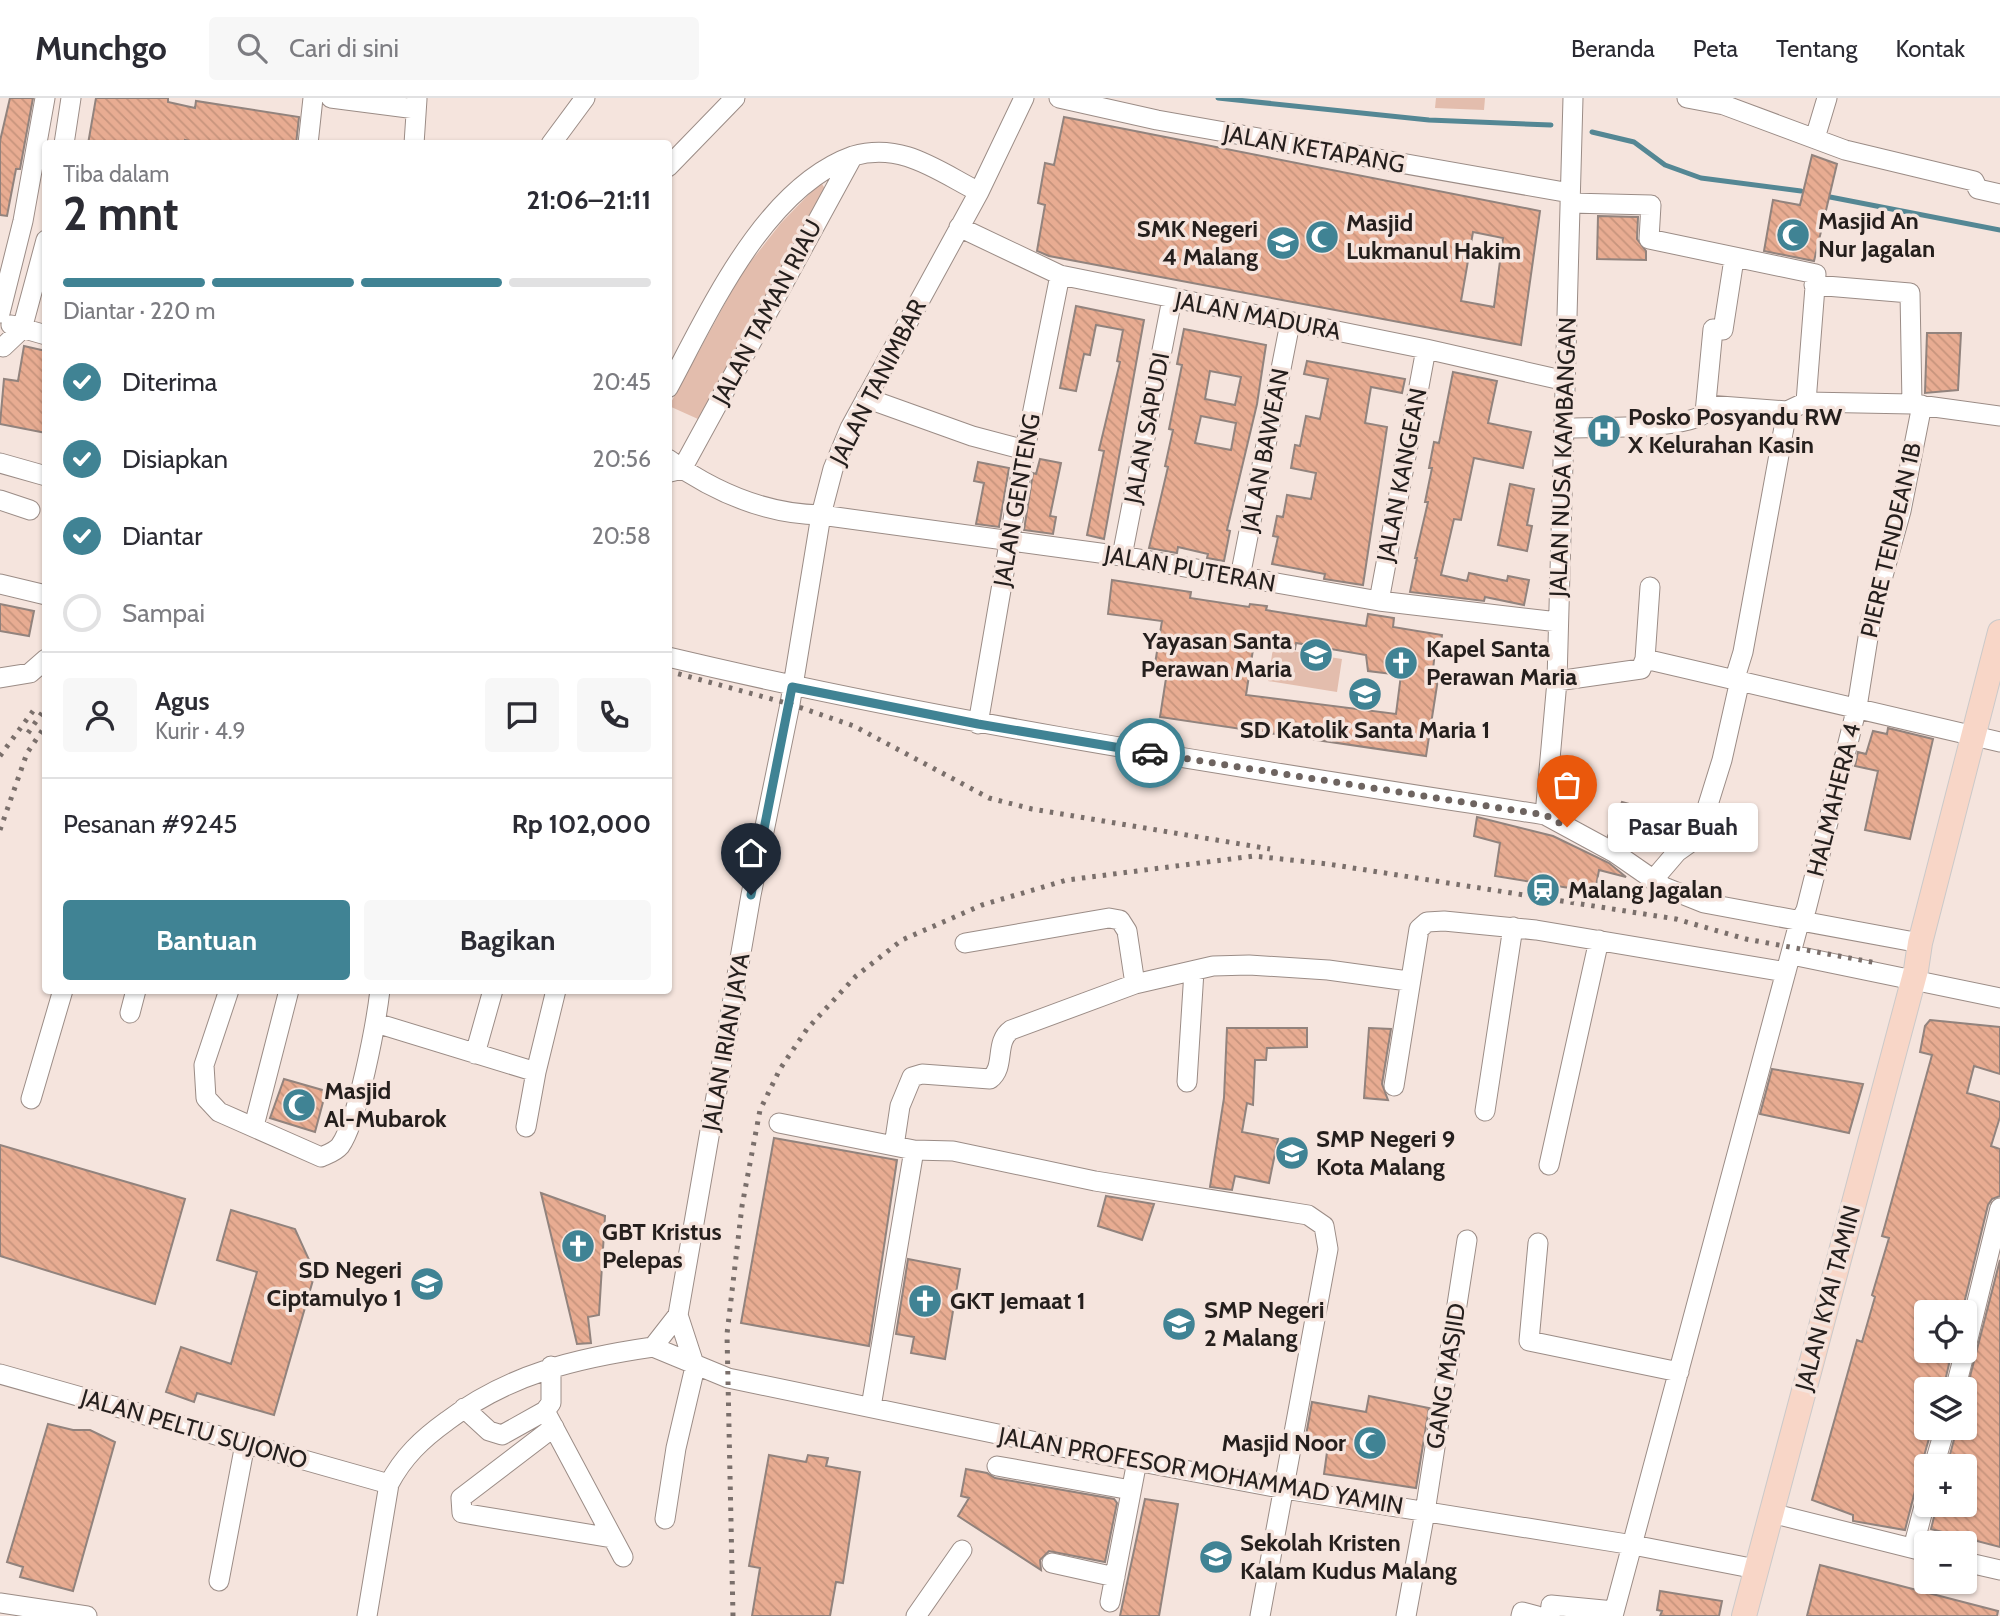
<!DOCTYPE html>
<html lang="id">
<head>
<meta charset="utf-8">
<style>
	:root { --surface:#fff; --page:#f7f7f7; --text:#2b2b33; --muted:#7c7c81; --line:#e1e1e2; --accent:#408394 }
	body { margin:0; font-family:Cabin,sans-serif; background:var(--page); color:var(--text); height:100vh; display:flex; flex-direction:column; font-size:26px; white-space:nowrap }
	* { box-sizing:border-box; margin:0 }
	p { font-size:23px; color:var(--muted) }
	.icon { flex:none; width:38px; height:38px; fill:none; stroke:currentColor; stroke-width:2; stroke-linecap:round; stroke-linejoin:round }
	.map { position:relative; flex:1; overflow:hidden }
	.side { position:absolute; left:42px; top:42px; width:630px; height:854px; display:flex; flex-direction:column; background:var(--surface); border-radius:7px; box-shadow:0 2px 5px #0004 }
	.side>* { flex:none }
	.tools { position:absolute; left:1914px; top:1202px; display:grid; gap:14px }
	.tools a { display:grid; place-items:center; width:63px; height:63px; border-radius:7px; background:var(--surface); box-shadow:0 2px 5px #0004; font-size:35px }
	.pin { position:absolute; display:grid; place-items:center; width:60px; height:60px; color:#fff; margin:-72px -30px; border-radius:50% 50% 50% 0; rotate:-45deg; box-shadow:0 0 7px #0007 }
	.pin .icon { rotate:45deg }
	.courier { position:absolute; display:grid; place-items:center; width:70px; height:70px; margin:-35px; border:5px solid #408394; border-radius:50%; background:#fff; color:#222; box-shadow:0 2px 9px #0007 }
	.bubble { position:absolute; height:49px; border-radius:7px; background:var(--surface); box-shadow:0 2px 5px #0004; font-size:23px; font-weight:700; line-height:49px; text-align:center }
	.summary em { font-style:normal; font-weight:700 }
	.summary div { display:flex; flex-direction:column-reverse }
	.summary { display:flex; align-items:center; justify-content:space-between; height:119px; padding:0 21px }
	h1 { font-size:46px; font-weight:700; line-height:52px }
	.bar { display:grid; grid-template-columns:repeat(4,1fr); gap:10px 7px; align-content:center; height:84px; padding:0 21px }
	.bar i { height:9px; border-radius:5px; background:var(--line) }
	.bar .selected { background:var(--accent) }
	.bar p { grid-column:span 4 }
	.line { display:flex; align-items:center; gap:18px; padding:0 21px; border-top:2px solid var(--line) }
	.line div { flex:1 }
	.round { display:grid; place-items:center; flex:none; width:74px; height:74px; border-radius:7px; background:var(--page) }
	ol { padding:0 21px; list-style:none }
	li { display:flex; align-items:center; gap:21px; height:77px }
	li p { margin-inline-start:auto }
	li .icon { padding:7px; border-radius:50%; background:var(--accent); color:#fff; stroke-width:4 }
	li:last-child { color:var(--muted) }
	li i { width:38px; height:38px; border:4px solid var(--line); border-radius:50% }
	.primary-button { display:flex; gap:14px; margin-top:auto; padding:14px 21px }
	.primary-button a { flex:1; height:80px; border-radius:7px; background:var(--accent); color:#fff; font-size:28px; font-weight:700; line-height:80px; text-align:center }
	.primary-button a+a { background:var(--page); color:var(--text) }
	header { display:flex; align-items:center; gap:42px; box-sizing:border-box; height:98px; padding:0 35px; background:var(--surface); border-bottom:2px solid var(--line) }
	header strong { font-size:33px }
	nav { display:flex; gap:38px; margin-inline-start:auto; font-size:24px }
	.search { width:490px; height:63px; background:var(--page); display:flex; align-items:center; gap:18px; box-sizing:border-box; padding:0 24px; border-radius:7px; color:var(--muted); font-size:26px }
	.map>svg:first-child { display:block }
	.green { fill:#e3bdad }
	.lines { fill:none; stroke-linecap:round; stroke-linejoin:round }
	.stream { stroke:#548794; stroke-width:5 }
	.building { fill:url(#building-back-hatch); stroke:#92837d; stroke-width:2; fill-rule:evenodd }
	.minor-casing { stroke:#9b8c86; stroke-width:21 }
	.major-casing { stroke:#cbc9c9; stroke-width:26 }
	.minor { stroke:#fff; stroke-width:19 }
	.major { stroke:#f8d6c7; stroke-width:24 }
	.rail { stroke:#7a6f6b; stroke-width:5; stroke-dasharray:3.5 7; stroke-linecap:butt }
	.done { stroke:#6e6460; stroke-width:7; stroke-dasharray:0 12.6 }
	.route { stroke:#408394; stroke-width:9 }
	.labels { text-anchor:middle; stroke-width:7; stroke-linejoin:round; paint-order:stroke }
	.street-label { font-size:24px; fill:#251f1d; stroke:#f5e4dd }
	.poi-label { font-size:24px; font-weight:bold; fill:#251f1d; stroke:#f5e4dd; text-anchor:start }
</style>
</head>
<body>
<header>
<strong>Munchgo</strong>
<div class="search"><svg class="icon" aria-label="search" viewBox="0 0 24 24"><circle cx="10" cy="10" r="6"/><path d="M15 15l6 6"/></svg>Cari di sini</div>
<nav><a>Beranda</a><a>Peta</a><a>Tentang</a><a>Kontak</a></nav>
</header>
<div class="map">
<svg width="2000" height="1518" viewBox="0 0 2000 1518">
	<defs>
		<pattern id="building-back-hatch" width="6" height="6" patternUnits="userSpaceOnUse" patternTransform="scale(1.75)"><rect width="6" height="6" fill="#e8ac92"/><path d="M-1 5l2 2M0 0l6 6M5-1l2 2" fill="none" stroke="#c7947d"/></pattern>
	</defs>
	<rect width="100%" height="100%" fill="#f5e4dd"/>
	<path class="green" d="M1436,0h49l-1,12 -49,-2z
		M821,84l5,9 -128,228 -29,-13 72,-132 40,-51z
		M1273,550l69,11 -5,33 -69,-11z"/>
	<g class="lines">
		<path class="stream" d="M1218,0l211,22 122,5
			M1592,34l42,10 31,23 36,13 100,13
			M1830,99l170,33"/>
	</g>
	<path class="building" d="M10,0h23l-13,71h-4l-9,47 -7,-1v-74z
		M96,0h72v4l27,6 1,-7 103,16 -3,27h-92l-19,-4v4h-97z
		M1064,19l476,94 -19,134 -472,-89 -12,-5 8,-46 -7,-2 7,-40 9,2zM1473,134l30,6 -9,69 -33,-6z
		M1812,57l25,9 -23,97 -50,-10 9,-51 27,5z
		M1598,118l40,1 -1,22 9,12v9l-49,-1z
		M1076,208l68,14 -40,219 -17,-4 17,-84 -5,-1 21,-88 -3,-1 6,-31 -27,-5 -6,30 -6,-1 -8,37 -16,-3z
		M1184,231l82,16 -9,59 -30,126 3,1 -6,30 -17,-3 1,-4 -30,-7 -1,6 -28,-5 19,-81 -3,-1 8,-36 -4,-1 13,-64 -5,-1zM1210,273l31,6 -6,28 -30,-6zM1201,318l35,7 -5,27 -36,-7z
		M1927,235h34l-3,57 -33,3z
		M24,248l22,5v82l-46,-9 4,-45 14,2z
		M1307,263l98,18 -3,14 -31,-6 -6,36 22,4 -24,158 -39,-6 1,-5 -53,-10 6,-27 -5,-1 4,-20 6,1 4,-22 24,4 5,-26 -25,-5 4,-23 5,1 6,-30 14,3 8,-40 -24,-5z
		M1453,274l44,9 -9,42 43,9 -8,36 -49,-10 -13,62 -7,-1 -13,56 26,6 2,-8 38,8 1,-5 21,4 -5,25 -39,-8 -1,4 -74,-9 7,-34h-2l13,-56h-3l7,-34h-3l5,-26 5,1z
		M1040,361l21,4 -11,53 6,1 -3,17 -29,-4 9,-57 3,1z
		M978,364l31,6 -10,59 -23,-3 8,-41 -10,-2z
		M1510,386l24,5 -7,36 5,1 -5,25 -29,-6z
		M1112,482l79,12 -1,6 59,9 1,-3 17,2 -1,4 100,16 2,-12 26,4 -1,9 49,8 -2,15 -5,2 -3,26 6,1 -12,77 -266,-39 7,-45 -13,-2 8,-49 -54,-7zM1254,545l41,6 1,-6 70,12 2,16 33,4 -5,39 -150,-19z
		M0,506l34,7 -5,25 -29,-5z
		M1888,630l45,11 -23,100 -45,-9 13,-59 -23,-5 3,-14 8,2 7,-23 14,3z
		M1622,704l25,7 -9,18 -15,17 -15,-8z
		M1477,719l76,19 56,27 17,14 -27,-7 -4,22 -100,-16 5,-33 -26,-7z
		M1930,922l70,7v47l-26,-8 -7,27 33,9v15l-9,29 9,3v47l-8,3 -4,6 -26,107h-35v39h25l-9,39h-16v38h5l-10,35 5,15 -12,13 -10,39 -52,-9v-6l-41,-15 45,-160 5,2 13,-45 -3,-2 17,-57 -7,-2 50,-181 -12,-3 5,-26z
		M1227,930h80v19l-40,1 -1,12h-11l-2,45 -6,-2 -5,29 36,7 -9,44 -34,-7 -3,14 -22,-3 14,-89z
		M1369,930l22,1 -9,55 6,16 -24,-2z
		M1772,971l91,15 -14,49 -89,-19z
		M284,981l42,12 -11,41 -45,-14z
		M774,1040l123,22 -28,186 -128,-23z
		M0,1047l185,54 -30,105 -155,-48z
		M541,1095l64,23 -6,99 -11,2 3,26 -14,1z
		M1106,1098l48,8 -12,36 -44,-14z
		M231,1112l64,19 20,44 -41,142 -77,-22 -3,9 -28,-10 15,-45 50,17 26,-92 -40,-12z
		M908,1161l52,10 -15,90 -34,-6 3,-16 -18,-3z
		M2000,1162v287l-69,-18 6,-24h28v-39h-18l10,-38h8v-32z
		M1369,1298l60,12 -13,80 -92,-14 4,-29 -23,-4 7,-39 54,10z
		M48,1326l25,6h17l25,12 -42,149 -53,-14 3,-10 -16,-5z
		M769,1357l37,7 2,-7 20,3 -2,8 34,6 -17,111 -7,-1 -6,34h-78l8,-48 -11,-2z
		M966,1371l21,4 8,5 119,21 3,4 -12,59 -56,-11 -9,9 1,10 -83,-54 11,-18 -8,-2z
		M1145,1401l33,5 -19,112h-39z
		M1820,1467l178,46 -1,5h-190z
		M1660,1493l62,10 -3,15h-59l2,-5 -5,-1z"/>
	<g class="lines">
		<g class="minor-casing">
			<path id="minor" d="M331,0l85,11
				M1059,0l98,22 413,73
				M1687,0l37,7 121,45 129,31 4,8 22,5
				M1815,40l12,-40
				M64,46l7,-46
				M308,46l5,-46
				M414,46l3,-45
				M551,46l34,-46
				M853,58c49,-14 83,14 126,36
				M668,69l67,-69
				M1570,105l81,2 -2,34 167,35 -10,128
				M959,129l101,48 366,74 140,32
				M1814,187l96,8 2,111
				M0,215l23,-92 22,-123
				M11,227l35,10
				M3,249l19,-18 24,-89
				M668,290c42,-78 96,-200 185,-232l-171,313 -12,3
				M866,300l106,38 53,14
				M1707,307l80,6 19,-9 106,2 88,12
				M1565,330c29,-1 121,2 140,-15l8,-84 10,1 11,-71
				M668,361c46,33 97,55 153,56l301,41 257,45 179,21
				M0,365l46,13
				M0,402l30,10
				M1122,458l50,-257
				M1240,479l50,-254
				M0,486l46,11
				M1379,503l47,-252
				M668,559c290,69 583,112 877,158l70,38 49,34 40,16 216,40
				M1645,561l355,83
				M0,580l30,-5 16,-14
				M1735,580l8,-26 44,-241
				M1557,583l84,-12 4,-10 5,-72
				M978,626l47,-274 35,-175
				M1545,717l12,-134 16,-583
				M1653,782l24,-28 21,-15 24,-77 18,-80
				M965,845l144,-25 11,2 7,11 8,53
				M1792,857l208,43
				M229,892l-25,75 2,33 13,14 102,45c7,-3 14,-5 19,-11 18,-25 36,-122 40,-156
				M130,915l6,-23
				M376,925l160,49 20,-82
				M475,956l18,-64
				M1187,984l7,-111
				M1394,988l25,-157 8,-7 17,-1 92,9 250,42
				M31,1001l32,-109
				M1485,1013l28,-184
				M779,1025l115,23
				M254,1028l35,-136
				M526,1029l10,-55
				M1549,1067l50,-225
				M1538,1145l-9,98 150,31
				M653,1249l75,31 318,66 239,45 348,56 123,24
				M653,1249l25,-32
				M1965,1253l35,-143
				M0,1276l389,110
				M1955,1292l10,-39
				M871,1309l43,-257
				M464,1310l25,23 13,4 43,-24 6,-8v-37
				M545,1313l78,146
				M554,1329l-93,71 1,15 150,25
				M997,1368l134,24
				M1934,1368l11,-38
				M1771,1415l156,39
				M665,1421l11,-71 19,-81 -17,-52 73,-420 39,-191 31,-189 12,-46 17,-41 129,-236 45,-94
				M1913,1450l14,-53
				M1965,1464l35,8
				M1052,1465l63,14
				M219,1483l26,-137
				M1110,1504l27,-141
				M0,1505l87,13
				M367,1518l22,-132c14,-27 33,-45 58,-63 62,-47 130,-63 206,-74
				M916,1518l46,-66
				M1260,1518l68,-367 -4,-23 -16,-11 -213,-34 -142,-30 -39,-1 -20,-4 6,-40 12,-29 10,-3 68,5c16,-12 4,-37 21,-49l124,-46 78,-18 36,-1 79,5 80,11
				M1406,1518l19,-104 42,-272
				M1521,1518l1,-4 15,4
				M1550,1518l1,-11 63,6
				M1613,1518l186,-693 7,-13 51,-203 14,-88 30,-108 21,-106"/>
		</g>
		<g class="major-casing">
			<path id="major" d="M1744,1518l172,-646 4,-27 80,-311"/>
		</g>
		<use href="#minor" class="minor"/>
		<use href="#major" class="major"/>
		<path class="rail" d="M668,573l122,33 64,22 135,72 43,11 238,40
			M28,635l18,-26
			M0,658l33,-45
			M0,732l27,-77 19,-28
			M733,1518l-6,-282 15,-128 18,-96 20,-41 27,-40 49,-53 46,-36 80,-35 85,-25 187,-24 74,8 348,55 70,20 131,24"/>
	</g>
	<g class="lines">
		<path class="done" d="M1150,655l395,62 22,12"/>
		<path class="route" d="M751,797l41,-208 186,37 172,29"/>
	</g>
	<defs>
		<g id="mosque-disc" transform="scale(1.75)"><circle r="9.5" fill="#408394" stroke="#f5e4dd"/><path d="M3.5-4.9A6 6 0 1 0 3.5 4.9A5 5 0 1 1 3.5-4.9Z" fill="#fff"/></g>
		<g id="school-disc" transform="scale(1.75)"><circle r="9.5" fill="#408394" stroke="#f5e4dd"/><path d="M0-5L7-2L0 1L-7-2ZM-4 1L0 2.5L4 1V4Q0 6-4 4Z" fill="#fff"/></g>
		<g id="hospital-disc" transform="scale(1.75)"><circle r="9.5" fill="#408394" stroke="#f5e4dd"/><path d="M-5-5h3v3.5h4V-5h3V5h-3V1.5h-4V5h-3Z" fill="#fff"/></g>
		<g id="church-disc" transform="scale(1.75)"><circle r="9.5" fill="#408394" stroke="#f5e4dd"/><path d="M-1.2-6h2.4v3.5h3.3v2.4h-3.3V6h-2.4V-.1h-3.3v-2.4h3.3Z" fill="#fff"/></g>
		<g id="station-disc" transform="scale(1.75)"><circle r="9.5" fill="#408394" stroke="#f5e4dd"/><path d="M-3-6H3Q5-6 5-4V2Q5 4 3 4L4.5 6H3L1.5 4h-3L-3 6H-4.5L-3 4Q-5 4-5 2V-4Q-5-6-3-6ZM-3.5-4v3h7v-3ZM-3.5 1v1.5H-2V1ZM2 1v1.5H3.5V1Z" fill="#fff"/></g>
	</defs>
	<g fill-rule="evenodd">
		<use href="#mosque-disc" x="1793" y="137"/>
		<use href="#mosque-disc" x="1322" y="139"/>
		<use href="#school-disc" x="1283" y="145"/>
		<use href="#hospital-disc" x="1604" y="333"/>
		<use href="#school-disc" x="1316" y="557"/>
		<use href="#church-disc" x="1401" y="565"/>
		<use href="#school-disc" x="1365" y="596"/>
		<use href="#station-disc" x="1543" y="792"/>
		<use href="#mosque-disc" x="299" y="1007"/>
		<use href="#school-disc" x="1292" y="1055"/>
		<use href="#church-disc" x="578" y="1148"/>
		<use href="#school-disc" x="427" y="1186"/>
		<use href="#church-disc" x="925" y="1203"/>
		<use href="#school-disc" x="1179" y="1226"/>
		<use href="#mosque-disc" x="1370" y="1345"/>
		<use href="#school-disc" x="1216" y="1459"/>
	</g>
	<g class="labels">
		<g class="street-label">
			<text transform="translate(1314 51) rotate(10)" y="8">JALAN KETAPANG</text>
			<text transform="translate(767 214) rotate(-62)" y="8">JALAN TAMAN RIAU</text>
			<text transform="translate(1258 218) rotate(11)" y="8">JALAN MADURA</text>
			<text transform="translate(878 284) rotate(-63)" y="8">JALAN TANIMBAR</text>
			<text transform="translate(1147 330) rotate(-79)" y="8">JALAN SAPUDI</text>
			<text transform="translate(1265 352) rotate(-79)" y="8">JALAN BAWEAN</text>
			<text transform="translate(1563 359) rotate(-88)" y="8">JALAN NUSA KAMBANGAN</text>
			<text transform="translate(1402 377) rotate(-79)" y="8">JALAN KANGEAN</text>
			<text transform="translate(1017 402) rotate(-80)" y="8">JALAN GENTENG</text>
			<text transform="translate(1891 442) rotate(-77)" y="8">PIERE TENDEAN 1B</text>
			<text transform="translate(1190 471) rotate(10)" y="8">JALAN PUTERAN</text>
			<text transform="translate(1834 702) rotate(-76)" y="8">HALMAHERA 4</text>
			<text transform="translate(726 944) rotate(-80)" y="8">JALAN IRIAN JAYA</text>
			<text transform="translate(1828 1200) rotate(-75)" y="8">JALAN KYAI TAMIN</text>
			<text transform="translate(1446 1278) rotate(-81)" y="8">GANG MASJID</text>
			<text transform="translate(194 1331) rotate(16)" y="8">JALAN PELTU SUJONO</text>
			<text transform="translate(1201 1373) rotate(10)" y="8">JALAN PROFESOR MOHAMMAD YAMIN</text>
		</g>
		<g class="poi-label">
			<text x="1818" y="131">Masjid An<tspan x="1818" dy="28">Nur Jagalan</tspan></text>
			<text x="1346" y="133">Masjid<tspan x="1346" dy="28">Lukmanul Hakim</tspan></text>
			<text x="1258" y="139" text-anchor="end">SMK Negeri<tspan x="1258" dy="28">4 Malang</tspan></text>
			<text x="1628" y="327">Posko Posyandu RW<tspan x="1628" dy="28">X Kelurahan Kasin</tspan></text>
			<text x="1292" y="551" text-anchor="end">Yayasan Santa<tspan x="1292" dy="28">Perawan Maria</tspan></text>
			<text x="1426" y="559">Kapel Santa<tspan x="1426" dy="28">Perawan Maria</tspan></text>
			<text x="1365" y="640" text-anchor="middle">SD Katolik Santa Maria 1</text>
			<text x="1568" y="800">Malang Jagalan</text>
			<text x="324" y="1001">Masjid<tspan x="324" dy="28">Al-Mubarok</tspan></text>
			<text x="1316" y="1049">SMP Negeri 9<tspan x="1316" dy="28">Kota Malang</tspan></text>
			<text x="602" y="1142">GBT Kristus<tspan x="602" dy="28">Pelepas</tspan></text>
			<text x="402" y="1180" text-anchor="end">SD Negeri<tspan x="402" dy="28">Ciptamulyo 1</tspan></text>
			<text x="950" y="1211">GKT Jemaat 1</text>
			<text x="1204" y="1220">SMP Negeri<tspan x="1204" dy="28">2 Malang</tspan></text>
			<text x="1346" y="1353" text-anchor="end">Masjid Noor</text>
			<text x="1240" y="1453">Sekolah Kristen<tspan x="1240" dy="28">Kalam Kudus Malang</tspan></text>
		</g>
	</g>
</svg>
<div class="tools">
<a><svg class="icon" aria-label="locate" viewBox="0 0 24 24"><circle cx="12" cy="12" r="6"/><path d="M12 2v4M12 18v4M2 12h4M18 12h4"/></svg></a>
<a><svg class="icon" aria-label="layers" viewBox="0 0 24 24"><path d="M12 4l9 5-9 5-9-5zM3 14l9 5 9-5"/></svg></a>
<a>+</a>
<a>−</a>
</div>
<div class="pin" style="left:1567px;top:729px;background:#ea580c"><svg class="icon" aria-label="bag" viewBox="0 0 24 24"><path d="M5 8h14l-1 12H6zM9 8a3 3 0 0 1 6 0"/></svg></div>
<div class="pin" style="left:751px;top:797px;background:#1f2937"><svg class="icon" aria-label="home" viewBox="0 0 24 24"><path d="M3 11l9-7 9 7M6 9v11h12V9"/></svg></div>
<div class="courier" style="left:1150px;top:655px"><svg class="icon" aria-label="car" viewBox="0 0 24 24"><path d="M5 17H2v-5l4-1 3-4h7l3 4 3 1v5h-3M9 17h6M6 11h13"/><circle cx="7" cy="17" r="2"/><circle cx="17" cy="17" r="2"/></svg></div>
<div class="bubble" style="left:1608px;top:705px;width:150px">Pasar Buah</div>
<section class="side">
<div class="summary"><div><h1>2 mnt</h1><p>Tiba dalam</p></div><em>21:06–21:11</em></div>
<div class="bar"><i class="selected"></i><i class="selected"></i><i class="selected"></i><i></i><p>Diantar · 220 m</p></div>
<ol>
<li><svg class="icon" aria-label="check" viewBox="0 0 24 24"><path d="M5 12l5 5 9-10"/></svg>Diterima<p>20:45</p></li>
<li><svg class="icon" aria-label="check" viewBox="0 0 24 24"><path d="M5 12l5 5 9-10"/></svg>Disiapkan<p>20:56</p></li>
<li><svg class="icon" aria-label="check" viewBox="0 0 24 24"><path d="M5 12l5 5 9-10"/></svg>Diantar<p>20:58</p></li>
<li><i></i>Sampai</li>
</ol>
<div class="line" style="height:126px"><a class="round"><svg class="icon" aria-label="person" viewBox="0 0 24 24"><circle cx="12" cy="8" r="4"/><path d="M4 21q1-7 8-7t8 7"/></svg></a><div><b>Agus</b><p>Kurir · 4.9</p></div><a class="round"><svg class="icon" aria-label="chat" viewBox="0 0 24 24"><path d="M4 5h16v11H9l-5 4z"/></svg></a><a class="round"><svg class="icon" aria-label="phone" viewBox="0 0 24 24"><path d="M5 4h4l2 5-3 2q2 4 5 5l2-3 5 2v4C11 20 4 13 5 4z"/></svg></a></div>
<div class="line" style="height:91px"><div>Pesanan #9245</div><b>Rp 102,000</b></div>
<div class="primary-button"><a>Bantuan</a><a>Bagikan</a></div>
</section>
</div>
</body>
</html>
